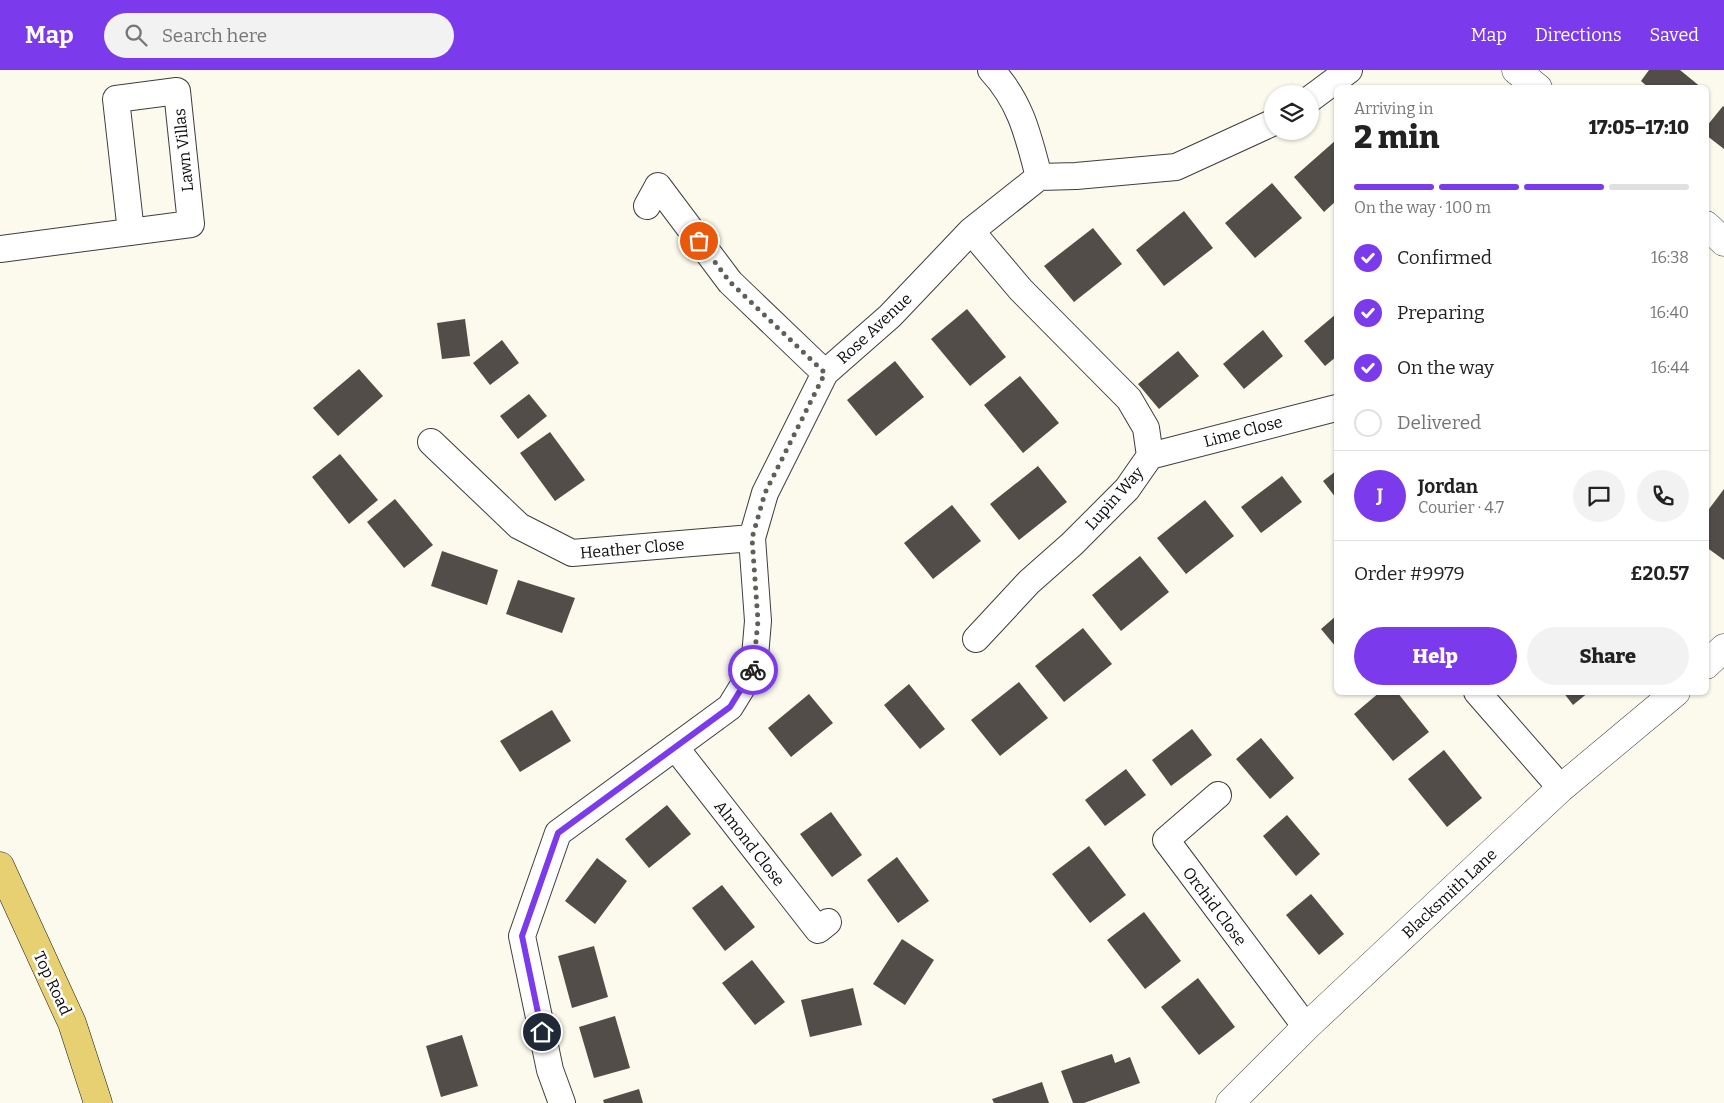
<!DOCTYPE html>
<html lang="en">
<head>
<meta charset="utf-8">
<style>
	:root { --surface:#fff; --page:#f2f2f2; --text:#222; --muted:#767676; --line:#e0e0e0; --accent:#7c3aed }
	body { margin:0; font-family:Bitter,serif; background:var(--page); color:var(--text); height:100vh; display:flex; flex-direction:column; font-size:19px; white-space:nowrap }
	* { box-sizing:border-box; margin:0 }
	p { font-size:16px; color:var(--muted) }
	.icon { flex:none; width:28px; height:28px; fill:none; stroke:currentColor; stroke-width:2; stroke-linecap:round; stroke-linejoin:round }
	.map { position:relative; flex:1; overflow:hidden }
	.side { position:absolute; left:1334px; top:15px; width:375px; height:610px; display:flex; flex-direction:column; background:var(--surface); border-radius:8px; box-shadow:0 1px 4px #0004 }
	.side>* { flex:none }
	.tools { position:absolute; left:1264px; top:15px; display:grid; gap:10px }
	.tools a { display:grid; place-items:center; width:55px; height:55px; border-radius:50%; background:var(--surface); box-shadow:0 1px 4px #0004; font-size:25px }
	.pin { position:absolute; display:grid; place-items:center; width:42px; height:42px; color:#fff; margin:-21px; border:2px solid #fff; border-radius:50%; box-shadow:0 1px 5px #0007 }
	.courier { position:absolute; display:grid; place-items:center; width:50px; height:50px; margin:-25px; border:4px solid #7c3aed; border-radius:50%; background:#fff; color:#222; box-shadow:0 1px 6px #0007 }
	.headline em { font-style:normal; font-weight:800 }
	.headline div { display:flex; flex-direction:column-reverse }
	.headline { display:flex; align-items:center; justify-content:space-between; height:85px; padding:0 20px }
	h1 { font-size:32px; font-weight:800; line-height:38px }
	.bar { display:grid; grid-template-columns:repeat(4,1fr); gap:8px 5px; align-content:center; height:60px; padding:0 20px }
	.bar i { height:6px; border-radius:4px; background:var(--line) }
	.bar .on { background:var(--accent) }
	.bar p { grid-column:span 4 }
	.line { display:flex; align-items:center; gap:12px; padding:0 20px; border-top:1px solid var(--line) }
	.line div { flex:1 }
	.round { display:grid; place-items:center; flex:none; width:52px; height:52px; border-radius:26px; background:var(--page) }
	ol { padding:0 20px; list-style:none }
	li { display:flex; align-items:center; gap:15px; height:55px }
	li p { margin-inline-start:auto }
	li .icon { padding:5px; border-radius:50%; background:var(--accent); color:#fff; stroke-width:4 }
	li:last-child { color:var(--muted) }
	li i { width:28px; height:28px; border:2px solid var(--line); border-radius:50% }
	.cta { display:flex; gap:10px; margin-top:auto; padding:10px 20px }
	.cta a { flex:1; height:58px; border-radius:30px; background:var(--accent); color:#fff; font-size:20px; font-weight:800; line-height:58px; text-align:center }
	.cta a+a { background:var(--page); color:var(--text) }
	header { display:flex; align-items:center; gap:30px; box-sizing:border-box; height:70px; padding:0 25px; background:var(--accent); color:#fff }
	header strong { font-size:24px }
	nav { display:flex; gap:28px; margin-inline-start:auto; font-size:18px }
	.search { width:350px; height:45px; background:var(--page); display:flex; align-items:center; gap:12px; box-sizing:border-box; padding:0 18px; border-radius:28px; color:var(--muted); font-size:19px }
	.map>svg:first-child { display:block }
	.building { fill:#524d49 }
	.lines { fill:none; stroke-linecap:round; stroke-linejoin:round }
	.minor-casing { stroke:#3e3e3e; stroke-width:28 }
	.tertiary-casing { stroke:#3e3e3e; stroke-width:29 }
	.primary-casing { stroke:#1c1c1c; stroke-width:29 }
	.minor { stroke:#fff; stroke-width:26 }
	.tertiary { stroke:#fff; stroke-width:28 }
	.primary { stroke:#e6d072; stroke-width:28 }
	.done { stroke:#5f5f5a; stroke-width:5; stroke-dasharray:0 9 }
	.route { stroke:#7c3aed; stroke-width:6 }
	.labels { text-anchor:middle; stroke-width:5; stroke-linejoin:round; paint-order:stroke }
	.street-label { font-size:16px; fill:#0b0b0b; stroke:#fff }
</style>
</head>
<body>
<header>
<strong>Map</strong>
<div class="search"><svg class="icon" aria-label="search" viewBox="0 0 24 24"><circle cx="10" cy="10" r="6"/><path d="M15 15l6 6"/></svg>Search here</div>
<nav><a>Map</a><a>Directions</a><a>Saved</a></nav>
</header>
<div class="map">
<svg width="1724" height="1033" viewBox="0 0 1724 1033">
	<rect width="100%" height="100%" fill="#fcfaec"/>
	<path class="building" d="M1649,0h31l22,18h-53l-8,-7z
		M1723,36l1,1v42l-18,-14v-8z
		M1336,70v61l-12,11 -30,-35z
		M1272,113l30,35 -47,40 -30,-35z
		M1184,141l29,37 -49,38 -28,-36z
		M1093,158l29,36 -48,38 -30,-36z
		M967,239l39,48 -36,29 -39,-47z
		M1336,244v43l-11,9 -21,-25z
		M465,249l5,37 -28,3 -5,-36z
		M1263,260l20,26 -39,33 -21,-25z
		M502,270l17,23 -29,22 -17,-22z
		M1178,281l21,25 -40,33 -21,-25z
		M895,291l29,36 -48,39 -29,-36z
		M359,299l24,27 -45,40 -25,-28z
		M1020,306l39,47 -36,30 -39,-48z
		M529,324l18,22 -29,23 -18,-23z
		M550,362l35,48 -30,21 -35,-48z
		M340,384l38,46 -29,24 -37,-47z
		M1038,396l29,36 -48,38 -29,-36z
		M1336,401v27l-13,-17z
		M1282,406l20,26 -41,31 -20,-26z
		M1724,419v71l-18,-13v-34z
		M395,429l38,46 -29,23 -37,-46z
		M1205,430l29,36 -48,38 -29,-36z
		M952,435l29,36 -48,38 -29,-36z
		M442,481l56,19 -11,35 -56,-19z
		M1140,486l29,36 -48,39 -29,-36z
		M518,510l57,18 -13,35 -56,-19z
		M1336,546v31l-15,-18z
		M1083,558l29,36 -48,38 -29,-36z
		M1019,612l29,36 -48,38 -29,-36z
		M909,614l36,45 -25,20 -36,-44z
		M1380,622h17l32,40 -36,29 -39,-47z
		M1563,622h26l-16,13z
		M809,624l24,29 -42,34 -23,-29z
		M552,640l19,31 -51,31 -20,-31z
		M1192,659l20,26 -41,31 -19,-26z
		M1261,668l33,40 -24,21 -34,-40z
		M1444,680l38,48 -35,29 -39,-48z
		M1126,699l20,26 -41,31 -20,-26z
		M667,735l24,29 -42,34 -24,-29z
		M831,742l31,43 -30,22 -32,-43z
		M1287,745l33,39 -24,22 -33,-40z
		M1089,776l37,49 -36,28 -38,-49z
		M897,787l32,44 -31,22 -31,-43z
		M597,788l30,23 -32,43 -30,-23z
		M722,815l33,42 -30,24 -33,-43z
		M1311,824l33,40 -25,21 -33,-40z
		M1144,842l37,49 -36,28 -38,-49z
		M902,869l32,21 -29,45 -32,-21z
		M594,876l14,51 -36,11 -14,-52z
		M752,890l33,42 -30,23 -33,-42z
		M1198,908l37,49 -36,28 -38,-48z
		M853,918l9,37 -52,12 -9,-37z
		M615,946l15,52 -36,10 -15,-51z
		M462,965l16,51 -37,11 -15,-51z
		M1112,984l3,9 15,-6 10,26 -56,20h-11l-12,-32z
		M1042,1012l7,21h-55l-2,-4z
		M639,1019l4,14h-39l-1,-3z"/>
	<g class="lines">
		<g class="minor-casing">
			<path id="minor" d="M991,0c30,32 37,65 48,107
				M1310,29l39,-29
				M647,136l11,-20 72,96 95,91
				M971,161l50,59 108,109 17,29 4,28 -23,33 -55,55 -43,38 -53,57
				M0,179l191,-25 -14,-133 -61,8 15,133
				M431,372l88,84 53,27 180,-15
				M1150,386l186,-48
				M1477,622l84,96
				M675,677l143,183 10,-8
				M1218,725l-52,45 140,187
				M562,1033l-12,-33 -28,-134 36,-103 172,-126 24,-39 4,-47 -6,-83 13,-45 60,-120 65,-57 81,-85 68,-54 37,-1 100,-9 96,-44"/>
		</g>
		<g class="tertiary-casing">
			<path id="tertiary" d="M1516,0l22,18
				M1706,155l18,17
				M1706,595l18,-17
				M1230,1033l76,-76 255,-239 115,-96"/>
		</g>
		<g class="primary-casing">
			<path id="primary" d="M0,796l72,157 26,80"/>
		</g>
		<use href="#minor" class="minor"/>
		<use href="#tertiary" class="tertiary"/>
		<use href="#primary" class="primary"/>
	</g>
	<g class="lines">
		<path class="done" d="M699,171l31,41 95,91 -60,120 -13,45 6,83 -5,49"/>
		<path class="route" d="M542,962l-20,-96 36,-103 172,-126 23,-37"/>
	</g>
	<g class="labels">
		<g class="street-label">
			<text transform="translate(183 80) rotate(-96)" y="6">Lawn Villas</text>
			<text transform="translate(874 258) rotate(-43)" y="6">Rose Avenue</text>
			<text transform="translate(1243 361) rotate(-15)" y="6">Lime Close</text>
			<text transform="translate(1114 428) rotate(-48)" y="6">Lupin Way</text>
			<text transform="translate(632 478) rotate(-5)" y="6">Heather Close</text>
			<text transform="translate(750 773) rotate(52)" y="6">Almond Close</text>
			<text transform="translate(1449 823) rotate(-43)" y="6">Blacksmith Lane</text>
			<text transform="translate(1215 836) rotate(53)" y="6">Orchid Close</text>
			<text transform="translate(53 913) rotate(65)" y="6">Top Road</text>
		</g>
	</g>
</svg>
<div class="tools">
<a><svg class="icon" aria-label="layers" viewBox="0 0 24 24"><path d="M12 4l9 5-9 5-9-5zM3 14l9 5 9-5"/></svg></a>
</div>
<div class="pin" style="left:699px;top:171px;background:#ea580c"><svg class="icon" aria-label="bag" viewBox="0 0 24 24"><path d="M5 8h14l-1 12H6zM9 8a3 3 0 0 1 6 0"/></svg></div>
<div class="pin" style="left:542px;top:962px;background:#1f2937"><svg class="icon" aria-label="home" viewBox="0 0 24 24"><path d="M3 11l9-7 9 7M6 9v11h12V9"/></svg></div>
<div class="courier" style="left:753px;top:600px"><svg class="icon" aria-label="bike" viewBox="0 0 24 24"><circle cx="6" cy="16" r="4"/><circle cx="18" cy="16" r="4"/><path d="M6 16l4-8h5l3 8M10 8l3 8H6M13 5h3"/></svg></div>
<section class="side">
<div class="headline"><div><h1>2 min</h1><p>Arriving in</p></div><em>17:05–17:10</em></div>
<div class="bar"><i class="on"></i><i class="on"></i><i class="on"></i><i></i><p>On the way · 100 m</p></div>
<ol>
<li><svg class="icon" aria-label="check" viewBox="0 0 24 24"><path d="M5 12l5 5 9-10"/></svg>Confirmed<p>16:38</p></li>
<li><svg class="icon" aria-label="check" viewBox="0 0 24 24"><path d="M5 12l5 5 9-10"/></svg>Preparing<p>16:40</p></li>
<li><svg class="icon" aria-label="check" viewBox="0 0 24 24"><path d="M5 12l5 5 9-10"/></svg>On the way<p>16:44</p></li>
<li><i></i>Delivered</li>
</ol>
<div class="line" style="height:90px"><b class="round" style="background:var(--accent);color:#fff">J</b><div><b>Jordan</b><p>Courier · 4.7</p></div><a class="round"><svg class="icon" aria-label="chat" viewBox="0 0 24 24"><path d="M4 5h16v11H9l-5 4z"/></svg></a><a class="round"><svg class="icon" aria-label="phone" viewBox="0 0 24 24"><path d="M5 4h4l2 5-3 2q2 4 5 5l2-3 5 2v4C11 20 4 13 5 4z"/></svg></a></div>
<div class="line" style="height:65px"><div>Order #9979</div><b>£20.57</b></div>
<div class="cta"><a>Help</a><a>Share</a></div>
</section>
</div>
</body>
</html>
